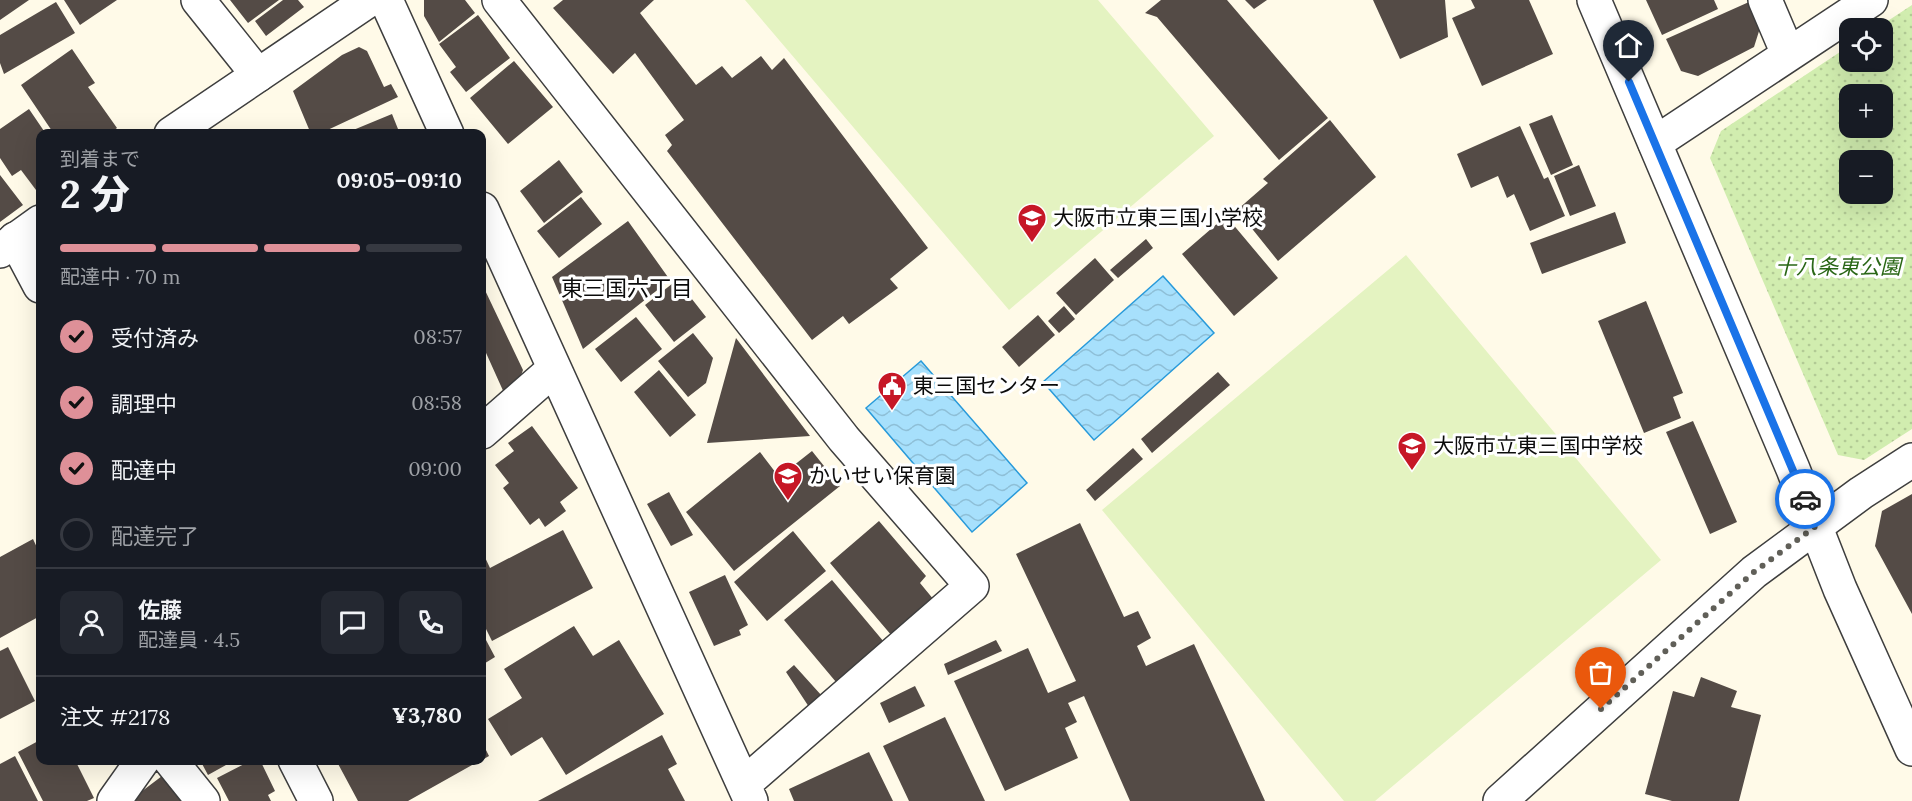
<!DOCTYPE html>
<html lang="ja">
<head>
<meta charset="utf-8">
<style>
	:root { --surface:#171b24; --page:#242831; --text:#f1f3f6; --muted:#9ea1a6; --line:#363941; --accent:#de9098 }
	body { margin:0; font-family:Lora,"Noto Sans JP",serif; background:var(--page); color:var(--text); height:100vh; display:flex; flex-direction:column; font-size:22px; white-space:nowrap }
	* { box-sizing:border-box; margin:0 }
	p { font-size:20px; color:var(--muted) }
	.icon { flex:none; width:33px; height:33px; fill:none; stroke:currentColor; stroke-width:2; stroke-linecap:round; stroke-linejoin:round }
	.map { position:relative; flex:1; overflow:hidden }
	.sheet { position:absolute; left:36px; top:129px; width:450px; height:636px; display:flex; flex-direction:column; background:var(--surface); border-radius:12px; box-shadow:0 6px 24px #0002 }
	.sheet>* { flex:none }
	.tools { position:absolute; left:1839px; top:18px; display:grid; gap:12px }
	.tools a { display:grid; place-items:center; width:54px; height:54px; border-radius:12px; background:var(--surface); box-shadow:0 6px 24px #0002; font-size:30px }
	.pin { position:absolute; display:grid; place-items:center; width:51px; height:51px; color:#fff; margin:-62px -26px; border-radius:50% 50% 50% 0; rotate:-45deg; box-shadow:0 0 6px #0007 }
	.pin .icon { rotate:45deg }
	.courier { position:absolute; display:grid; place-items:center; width:60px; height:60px; margin:-30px; border:4px solid #1a73e8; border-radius:50%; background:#fff; color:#222; box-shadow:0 2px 8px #0007 }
	.head em { font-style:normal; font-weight:800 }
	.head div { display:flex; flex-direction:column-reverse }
	.head { display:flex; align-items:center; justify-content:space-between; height:102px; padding:0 24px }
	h1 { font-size:39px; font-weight:800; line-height:45px }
	.bar { display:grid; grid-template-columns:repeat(4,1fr); gap:9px 6px; align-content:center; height:72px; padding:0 24px }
	.bar i { height:8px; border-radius:4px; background:var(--line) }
	.bar .on { background:var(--accent) }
	.bar p { grid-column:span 4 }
	.line { display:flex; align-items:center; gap:15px; padding:0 24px; border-top:2px solid var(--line) }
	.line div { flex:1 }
	.round { display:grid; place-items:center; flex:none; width:63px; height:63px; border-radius:12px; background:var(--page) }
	ol { padding:0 24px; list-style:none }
	li { display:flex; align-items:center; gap:18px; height:66px }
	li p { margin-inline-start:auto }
	li .icon { padding:6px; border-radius:50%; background:var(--accent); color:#111; stroke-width:4 }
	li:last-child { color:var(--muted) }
	li i { width:33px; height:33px; border:3px solid var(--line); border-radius:50% }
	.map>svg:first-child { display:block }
	.grass { fill:url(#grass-dots); fill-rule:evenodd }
	.pitch { fill:#e4f3c1 }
	.water { fill:url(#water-waves); stroke:#289ada; stroke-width:1.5 }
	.building { fill:#544b46 }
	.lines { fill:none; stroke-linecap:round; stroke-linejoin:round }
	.minor-casing { stroke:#3e3e3e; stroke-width:36 }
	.tertiary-casing { stroke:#3e3e3e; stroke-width:36 }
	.minor { stroke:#fff; stroke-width:33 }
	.tertiary { stroke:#fff; stroke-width:33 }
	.done { stroke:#605f58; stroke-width:6; stroke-dasharray:0 10.8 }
	.route { stroke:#1a73e8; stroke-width:8 }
	.labels { text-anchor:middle; stroke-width:6; stroke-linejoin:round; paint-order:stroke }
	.poi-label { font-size:21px; fill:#0b0b0b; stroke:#fff; text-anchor:start }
	.park-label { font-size:21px; font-style:italic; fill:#2a6716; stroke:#fff }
	.neighbourhood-label { font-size:22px; fill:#0b0b0b; stroke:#fff }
</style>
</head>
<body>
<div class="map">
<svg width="1912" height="801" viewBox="0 0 1912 801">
	<defs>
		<pattern id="grass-dots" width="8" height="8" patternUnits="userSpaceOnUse" patternTransform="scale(1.5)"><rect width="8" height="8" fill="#d1edaf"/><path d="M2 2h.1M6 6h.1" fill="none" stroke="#b2ca95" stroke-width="1.8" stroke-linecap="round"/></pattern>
		<pattern id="water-waves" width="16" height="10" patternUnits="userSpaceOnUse" patternTransform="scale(1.5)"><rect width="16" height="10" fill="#a7e0fc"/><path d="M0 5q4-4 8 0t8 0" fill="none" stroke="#8ebfd7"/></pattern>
	</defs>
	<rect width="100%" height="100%" fill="#fffae8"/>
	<path class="grass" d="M1912,5v424l-48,31 -26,-5 -128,-297 11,-27 128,-85 1,16h32v-34h-5zM1850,94h32v34h-32zM1850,160h32v34h-32z"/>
	<path class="pitch" d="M745,0h353l116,136 -205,174z
		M1406,255l255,305 -286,241h-31l-242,-291z"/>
	<path class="water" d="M1163,276l51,57 -120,107 -51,-58z
		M921,361l106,122 -55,49 -106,-124z"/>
	<path class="building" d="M0,0h29l-29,20z
		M64,0h53l-37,25z
		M230,0h49l-31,23z
		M283,0h15l6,7 -38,29 -11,-15z
		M424,0h41l10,13 -36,29 -15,-26z
		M563,0h91l-14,13 56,72 26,-19 10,12 29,-22 11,14 12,-12 144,190 -38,31 8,9 -49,36 -6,-8 -31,24 -145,-189 5,-6 -7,-10 19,-15 -49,-67 -22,21 -60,-66z
		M1161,0h66l101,118 -49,42 -122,-143 -12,-4z
		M1245,0h22l-13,9z
		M1373,0h72l3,37 -48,22z
		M1471,0h58l24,54 -71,32 -30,-68 23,-10z
		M1646,0h68l4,9 -56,26z
		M56,2l19,31 -71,41 -4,-11v-28z
		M1749,2l11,26 -6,19 -56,29 -17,-5 -15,-32z
		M478,15l32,43 -44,34 -16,-20 6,-5 -17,-23z
		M359,47l8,4 17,36 7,-3 7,13 -79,37h-8l-18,-43 49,-36z
		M72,49l23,34 -7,4 29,41 -8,6h-55l-33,-49z
		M514,61l39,46 -45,37 -38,-46z
		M29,109l17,25h-6v59l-1,1 -18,-24 -9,6 -12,-18v-29z
		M392,114l8,20h-54v-1z
		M1552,115l21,50 -22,10 -22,-51z
		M1330,120l46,57 -98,84 -41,-51 31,-27 -5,-4z
		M1520,126l24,53 4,-2 17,39 -35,15 -16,-37 -7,4 -9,-22 -27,12 -14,-34z
		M559,160l24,32 -39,31 -24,-32z
		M1579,165l17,41 -26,10 -16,-40z
		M0,175l23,30 -23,17z
		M581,197l21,27 -43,34 -22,-27z
		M1615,212l11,31 -84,31 -12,-31z
		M1226,216l52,62 -44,38 -52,-62z
		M628,221l42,59 -87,69 -31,-72z
		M1146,239l7,9 -35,30 -8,-8z
		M1095,258l19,22 -38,35 -20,-22z
		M677,280l29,37 -32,25 -29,-37z
		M482,286h1l40,84 -6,17 -12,8 -23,-51z
		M1646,301l37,92 -10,4 8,21 -37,15 -46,-112z
		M1064,306l11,13 -16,14 -11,-12z
		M1038,315l17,20 -36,32 -17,-20z
		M636,317l26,32 -41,33 -26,-33z
		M693,333l20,25 -7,25 -18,14 -30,-36z
		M736,338l74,98 -103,7z
		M659,370l37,45 -26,22 -36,-45z
		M1218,372l12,13 -78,68 -11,-14z
		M1693,421l44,101 -27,12 -44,-102z
		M532,426l46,62 -18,14 6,9 -21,16 -6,-9 -9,7 -27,-37 6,-5 -14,-18 19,-14 -6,-8z
		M1133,448l10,11 -48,42 -9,-11z
		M812,451l28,35 -106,85 -48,-59 74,-60 19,25z
		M669,492l24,43 -22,11 -24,-42z
		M1912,494v120l-37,-68 7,-35z
		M879,521l47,55 -6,7 14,17 -42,36 -62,-73z
		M1080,523l44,94 14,-6 13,27 -14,8 9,20 48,-22 71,157h-135l-46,-105 -16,7 9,19 -12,6 13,30 -73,33 -51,-110 74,-33 20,45 28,-12 -60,-127z
		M563,530l30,58 -101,53 -10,-20v-70l8,17z
		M793,531l33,40 -59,50 -33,-39z
		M33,539l7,15v62l-40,22v-81z
		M725,575l23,50 -9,5 2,5 -27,11 -25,-54z
		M832,580l52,62 -48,40 -52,-62z
		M574,626l19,30 26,-16 45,74 -98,61 -24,-38 -31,19 -23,-37 34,-21 -18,-29z
		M486,640l9,17 -13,8v-23z
		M996,640l6,11 -54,24 -4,-11z
		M8,647l27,54 -35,18v-68z
		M794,665l28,31 -13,11 -23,-35z
		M1701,677l36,14 -6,16 30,8 -22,86h-67l-27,-7 28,-103 21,6z
		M915,686l10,20 -36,17 -9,-20z
		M945,717l40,84h-76l-26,-55z
		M662,735l15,29 -9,5 17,32h-147z
		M40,740v20h35l19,38 -7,3h-44l-25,-49z
		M482,742l7,14 -7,4z
		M869,752l24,49h-99l-5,-12z
		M15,756l23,45h-38v-37z
		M200,760h35l-27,15z
		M252,760h8l15,31 -7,4 3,6h-42l-12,-23z
		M336,760h145l-73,41h-50z
		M166,773l21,28h-58z"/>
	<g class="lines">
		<g class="minor-casing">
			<path id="minor" d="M198,0l60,75
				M386,0l61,134
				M499,0l345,439 128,147 -228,198
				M1765,0l23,54
				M1655,143l216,-143
				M482,209l269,592
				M15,239l25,47
				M482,432l72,-63
				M170,760l33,41
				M295,760l21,41
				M114,801l29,-41
				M1500,801l254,-229 107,-79 51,-33"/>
		</g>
		<g class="tertiary-casing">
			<path id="tertiary" d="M1594,0l199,469 47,120 72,160
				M171,134l198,-134
				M0,251l40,-29"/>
		</g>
		<use href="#minor" class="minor"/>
		<use href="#tertiary" class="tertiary"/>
	</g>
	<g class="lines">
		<path class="done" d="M1601,709l153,-137 62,-46 -11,-27"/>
		<path class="route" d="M1629,82l176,417"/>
	</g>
	<defs>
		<g id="school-pin" transform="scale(1.5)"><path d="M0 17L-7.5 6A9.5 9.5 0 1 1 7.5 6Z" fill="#c61726" stroke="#fff"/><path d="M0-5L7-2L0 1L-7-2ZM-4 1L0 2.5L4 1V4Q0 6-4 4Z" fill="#fff"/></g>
		<g id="civic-pin" transform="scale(1.5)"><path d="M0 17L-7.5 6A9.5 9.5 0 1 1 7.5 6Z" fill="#c61726" stroke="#fff"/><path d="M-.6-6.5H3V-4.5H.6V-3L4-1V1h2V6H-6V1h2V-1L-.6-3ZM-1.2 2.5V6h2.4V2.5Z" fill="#fff"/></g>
	</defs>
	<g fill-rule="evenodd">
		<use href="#school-pin" x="1032" y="218"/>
		<use href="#civic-pin" x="892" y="386"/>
		<use href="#school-pin" x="1412" y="446"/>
		<use href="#school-pin" x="788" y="476"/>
	</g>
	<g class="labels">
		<g class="poi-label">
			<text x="1053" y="225">大阪市立東三国小学校</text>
			<text x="913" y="393">東三国センター</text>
			<text x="1433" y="453">大阪市立東三国中学校</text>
			<text x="809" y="483">かいせい保育園</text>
		</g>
		<g class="park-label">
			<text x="1838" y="274">十八条東公園</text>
		</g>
		<g class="neighbourhood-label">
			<text x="627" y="296">東三国六丁目</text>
		</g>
	</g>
</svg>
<div class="tools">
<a><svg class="icon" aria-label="locate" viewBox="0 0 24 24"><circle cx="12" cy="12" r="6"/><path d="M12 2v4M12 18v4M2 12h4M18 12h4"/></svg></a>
<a>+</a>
<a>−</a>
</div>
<div class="pin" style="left:1601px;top:709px;background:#ea580c"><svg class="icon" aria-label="bag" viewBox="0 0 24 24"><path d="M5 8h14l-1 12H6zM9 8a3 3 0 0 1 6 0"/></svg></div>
<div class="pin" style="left:1629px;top:82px;background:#1f2937"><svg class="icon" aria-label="home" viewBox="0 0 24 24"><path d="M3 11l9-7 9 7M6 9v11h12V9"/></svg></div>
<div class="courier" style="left:1805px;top:499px"><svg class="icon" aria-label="car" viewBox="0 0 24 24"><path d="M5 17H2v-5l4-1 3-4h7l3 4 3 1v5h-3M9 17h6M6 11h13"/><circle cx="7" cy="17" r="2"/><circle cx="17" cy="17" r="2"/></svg></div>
<section class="sheet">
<div class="head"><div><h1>2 分</h1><p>到着まで</p></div><em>09:05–09:10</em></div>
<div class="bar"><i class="on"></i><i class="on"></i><i class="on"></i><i></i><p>配達中 · 70 m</p></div>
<ol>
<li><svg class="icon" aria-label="check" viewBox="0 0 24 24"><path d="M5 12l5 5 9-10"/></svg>受付済み<p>08:57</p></li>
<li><svg class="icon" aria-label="check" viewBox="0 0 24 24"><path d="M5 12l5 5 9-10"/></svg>調理中<p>08:58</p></li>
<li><svg class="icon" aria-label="check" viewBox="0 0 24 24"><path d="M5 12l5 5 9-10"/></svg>配達中<p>09:00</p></li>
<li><i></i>配達完了</li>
</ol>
<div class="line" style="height:108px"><a class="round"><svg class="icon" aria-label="person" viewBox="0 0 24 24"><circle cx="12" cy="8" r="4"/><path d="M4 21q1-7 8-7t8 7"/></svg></a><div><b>佐藤</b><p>配達員 · 4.5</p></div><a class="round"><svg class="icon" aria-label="chat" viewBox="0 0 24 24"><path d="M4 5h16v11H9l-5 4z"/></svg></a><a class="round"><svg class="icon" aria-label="phone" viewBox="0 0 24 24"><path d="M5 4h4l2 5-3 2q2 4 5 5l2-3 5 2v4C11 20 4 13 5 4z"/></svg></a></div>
<div class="line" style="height:78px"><div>注文 #2178</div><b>¥3,780</b></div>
</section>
</div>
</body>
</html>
